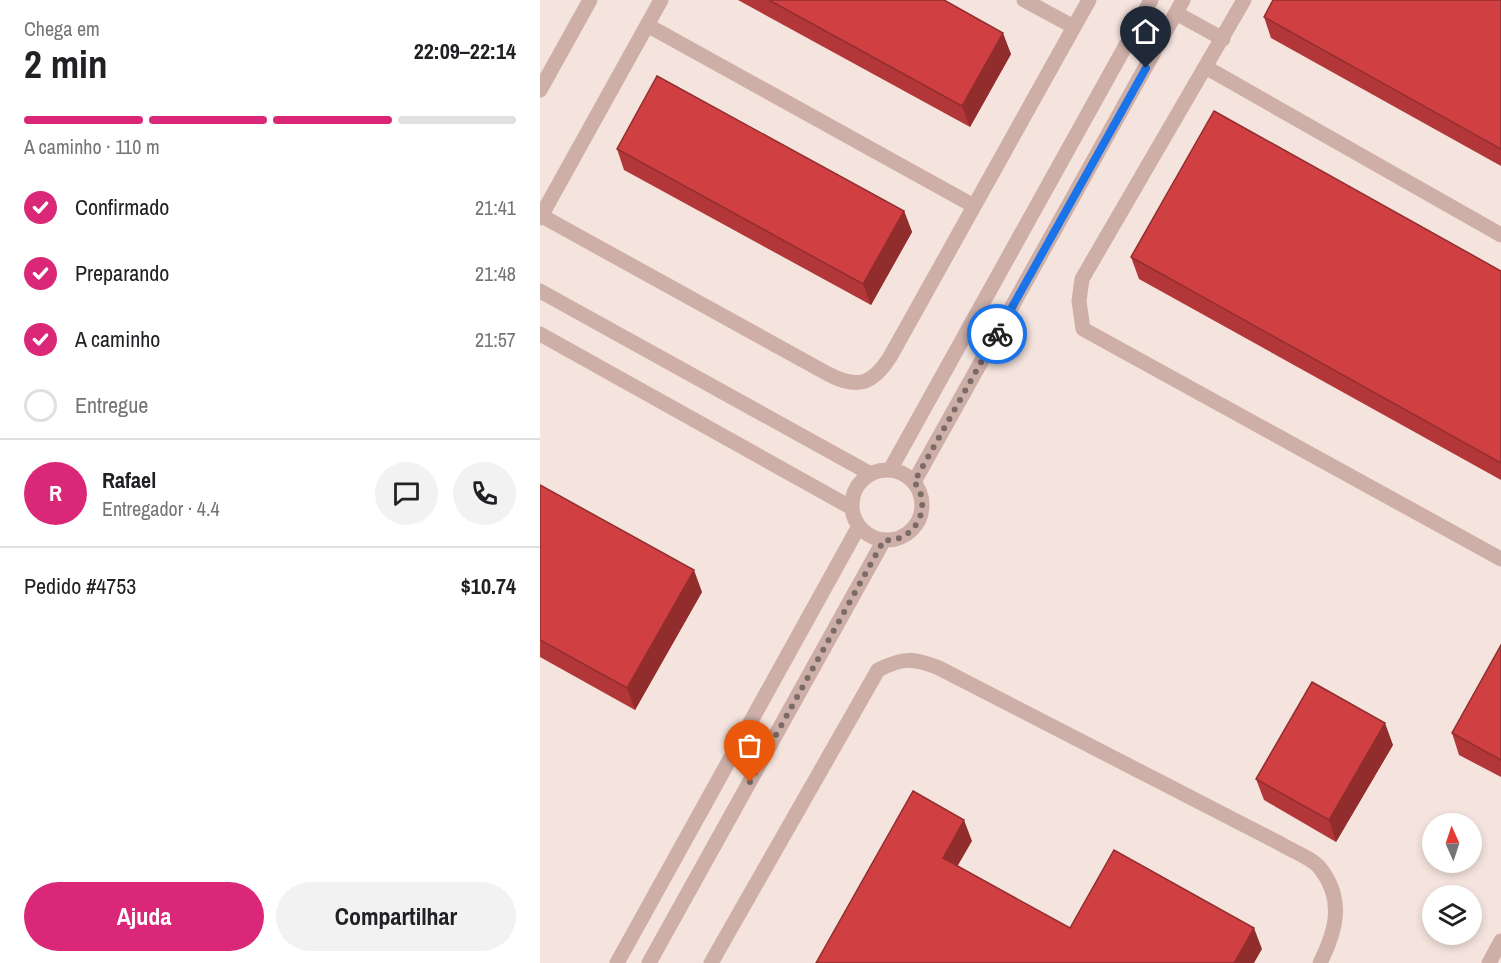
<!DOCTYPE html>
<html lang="pt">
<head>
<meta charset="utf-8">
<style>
	:root { --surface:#fff; --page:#f2f2f2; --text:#202124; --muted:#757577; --line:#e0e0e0; --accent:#db2777 }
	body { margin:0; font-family:"Archivo Narrow",sans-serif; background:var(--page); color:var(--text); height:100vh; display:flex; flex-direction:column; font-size:22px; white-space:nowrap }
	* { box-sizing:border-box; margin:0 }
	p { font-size:20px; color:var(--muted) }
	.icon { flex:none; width:33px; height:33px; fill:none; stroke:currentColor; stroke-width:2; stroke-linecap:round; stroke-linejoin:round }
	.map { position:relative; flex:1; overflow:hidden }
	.sheet { display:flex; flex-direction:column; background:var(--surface); width:540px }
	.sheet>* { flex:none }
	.needle { width:39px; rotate:357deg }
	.buttons { position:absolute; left:882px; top:813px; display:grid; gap:12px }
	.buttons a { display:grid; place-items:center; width:60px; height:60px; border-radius:50%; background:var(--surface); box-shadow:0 3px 9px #0003; font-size:30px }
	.pin { position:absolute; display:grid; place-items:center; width:51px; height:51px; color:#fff; margin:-62px -26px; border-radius:50% 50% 50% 0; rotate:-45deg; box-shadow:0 0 6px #0007 }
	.pin .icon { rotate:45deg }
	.courier { position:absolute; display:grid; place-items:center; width:60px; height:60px; margin:-30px; border:4px solid #1a73e8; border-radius:50%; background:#fff; color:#222; box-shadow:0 2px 8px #0007 }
	.headline em { font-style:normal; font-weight:800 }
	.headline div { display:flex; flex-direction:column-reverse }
	.headline { display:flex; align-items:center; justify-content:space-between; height:102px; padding:0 24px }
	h1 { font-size:39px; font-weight:800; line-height:45px }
	.bar { display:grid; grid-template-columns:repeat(4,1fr); gap:9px 6px; align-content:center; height:72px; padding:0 24px }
	.bar i { height:8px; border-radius:4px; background:var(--line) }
	.bar .selected { background:var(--accent) }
	.bar p { grid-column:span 4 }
	.line { display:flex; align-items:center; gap:15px; padding:0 24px; border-top:2px solid var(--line) }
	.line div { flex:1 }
	.round { display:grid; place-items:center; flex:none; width:63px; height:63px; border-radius:32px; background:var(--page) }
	ol { padding:0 24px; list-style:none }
	li { display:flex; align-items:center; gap:18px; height:66px }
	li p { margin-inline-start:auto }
	li .icon { padding:6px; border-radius:50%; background:var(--accent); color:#fff; stroke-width:4 }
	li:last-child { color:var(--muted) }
	li i { width:33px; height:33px; border:3px solid var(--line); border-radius:50% }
	.action { display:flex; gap:12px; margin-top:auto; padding:12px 24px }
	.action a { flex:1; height:69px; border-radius:36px; background:var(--accent); color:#fff; font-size:24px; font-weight:800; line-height:69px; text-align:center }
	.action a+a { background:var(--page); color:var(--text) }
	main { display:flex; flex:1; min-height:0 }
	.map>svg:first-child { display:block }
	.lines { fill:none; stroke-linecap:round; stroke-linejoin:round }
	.minor { stroke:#ceafa8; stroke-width:15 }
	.wall { fill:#b33739 }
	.shaded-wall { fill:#922d2e }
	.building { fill:#d04042; stroke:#922d2e; stroke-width:1.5 }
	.done { stroke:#7b6b68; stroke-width:6; stroke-dasharray:0 10.8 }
	.route { stroke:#1a73e8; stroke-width:8 }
</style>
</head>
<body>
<main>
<section class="sheet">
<div class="headline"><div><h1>2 min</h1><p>Chega em</p></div><em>22:09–22:14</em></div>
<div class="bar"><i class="selected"></i><i class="selected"></i><i class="selected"></i><i></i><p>A caminho · 110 m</p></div>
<ol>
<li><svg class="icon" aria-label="check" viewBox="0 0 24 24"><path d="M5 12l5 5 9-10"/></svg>Confirmado<p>21:41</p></li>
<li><svg class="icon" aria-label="check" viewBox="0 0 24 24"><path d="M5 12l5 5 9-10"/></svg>Preparando<p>21:48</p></li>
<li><svg class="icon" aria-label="check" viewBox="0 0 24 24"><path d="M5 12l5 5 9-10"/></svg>A caminho<p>21:57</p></li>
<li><i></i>Entregue</li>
</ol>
<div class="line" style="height:108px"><b class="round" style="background:var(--accent);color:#fff">R</b><div><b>Rafael</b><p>Entregador · 4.4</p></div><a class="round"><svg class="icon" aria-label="chat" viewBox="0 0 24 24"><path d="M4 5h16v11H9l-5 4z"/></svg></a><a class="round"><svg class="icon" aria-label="phone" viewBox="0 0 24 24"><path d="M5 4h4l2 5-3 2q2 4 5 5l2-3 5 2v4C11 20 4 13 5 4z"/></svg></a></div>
<div class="line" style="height:78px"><div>Pedido #4753</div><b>$10.74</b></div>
<div class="action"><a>Ajuda</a><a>Compartilhar</a></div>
</section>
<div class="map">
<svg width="961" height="963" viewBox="0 0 961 963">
	<rect width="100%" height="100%" fill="#f4e4dd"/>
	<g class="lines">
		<path class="minor" d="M484,0l50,27
			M704,0l-162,279 -3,22 4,28 418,230
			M636,13l47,26
			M107,25l327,181
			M667,68l294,167
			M0,90l50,-90
			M0,215l288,159c29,15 44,11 62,-17l199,-357
			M0,218l121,-218
			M0,291l331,183
			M0,334l312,174
			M312 505a35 35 0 1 1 70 0a35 35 0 1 1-70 0Z
			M350,470l261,-470
			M374,482l269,-482
			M77,963l242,-437
			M109,963l235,-423
			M171,963l167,-293c26,-13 35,-12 61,-2l342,176c11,7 31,14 39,24 25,32 16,63 0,95
			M949,963l12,-22"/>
	</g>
	<path class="wall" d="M198,0h206l67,54 -41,73z
		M961,0v166l-230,-128 -7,-21z
		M77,149l287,62 8,21 -41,73 -247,-135z
		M591,257l370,14v209l-362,-201z
		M0,485l162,107 -67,118 -95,-53z
		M961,645v132l-42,-22 -7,-22z
		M853,745l-57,97 -72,-42 -8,-21z"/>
	<path class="shaded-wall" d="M463,33l8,21 -41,73 -8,-21z
		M364,211l8,21 -41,73 -8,-21z
		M154,570l8,22 -67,118 -8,-22z
		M845,723l8,22 -57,97 -7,-22z
		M424,820l8,21 -22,38 -7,-21z
		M714,928l8,21 -8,14h-20z"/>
	<path class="building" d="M229,0h175l59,33 -41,73z
		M733,0h228v149l-237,-132z
		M117,76l247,135 -41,73 -246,-135z
		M674,111l287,160v192l-370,-206z
		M0,485l154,85 -67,118 -87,-48z
		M961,645v115l-49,-27z
		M772,682l73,41 -56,97 -73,-41z
		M373,791l51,29 -21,38 127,70 44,-78 140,78 -20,35h-418z"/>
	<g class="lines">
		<path class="done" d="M210,782l134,-242c31,3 50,-34 30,-58l83,-148"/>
		<path class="route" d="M457,334l149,-266"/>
	</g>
</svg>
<div class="buttons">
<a><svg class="needle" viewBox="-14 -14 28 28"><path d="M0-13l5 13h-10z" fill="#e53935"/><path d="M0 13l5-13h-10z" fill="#757577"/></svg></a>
<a><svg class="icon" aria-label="layers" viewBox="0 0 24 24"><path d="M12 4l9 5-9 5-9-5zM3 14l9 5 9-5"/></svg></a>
</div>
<div class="pin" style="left:210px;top:782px;background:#ea580c"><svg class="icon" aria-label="bag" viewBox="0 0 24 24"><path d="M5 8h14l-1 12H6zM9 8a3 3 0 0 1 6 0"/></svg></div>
<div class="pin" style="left:606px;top:68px;background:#1f2937"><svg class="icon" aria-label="home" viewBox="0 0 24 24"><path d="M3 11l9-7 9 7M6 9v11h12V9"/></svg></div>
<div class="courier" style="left:457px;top:334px"><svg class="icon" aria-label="bike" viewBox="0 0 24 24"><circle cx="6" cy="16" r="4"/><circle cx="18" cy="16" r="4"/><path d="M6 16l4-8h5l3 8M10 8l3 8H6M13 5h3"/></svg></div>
</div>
</main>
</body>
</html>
